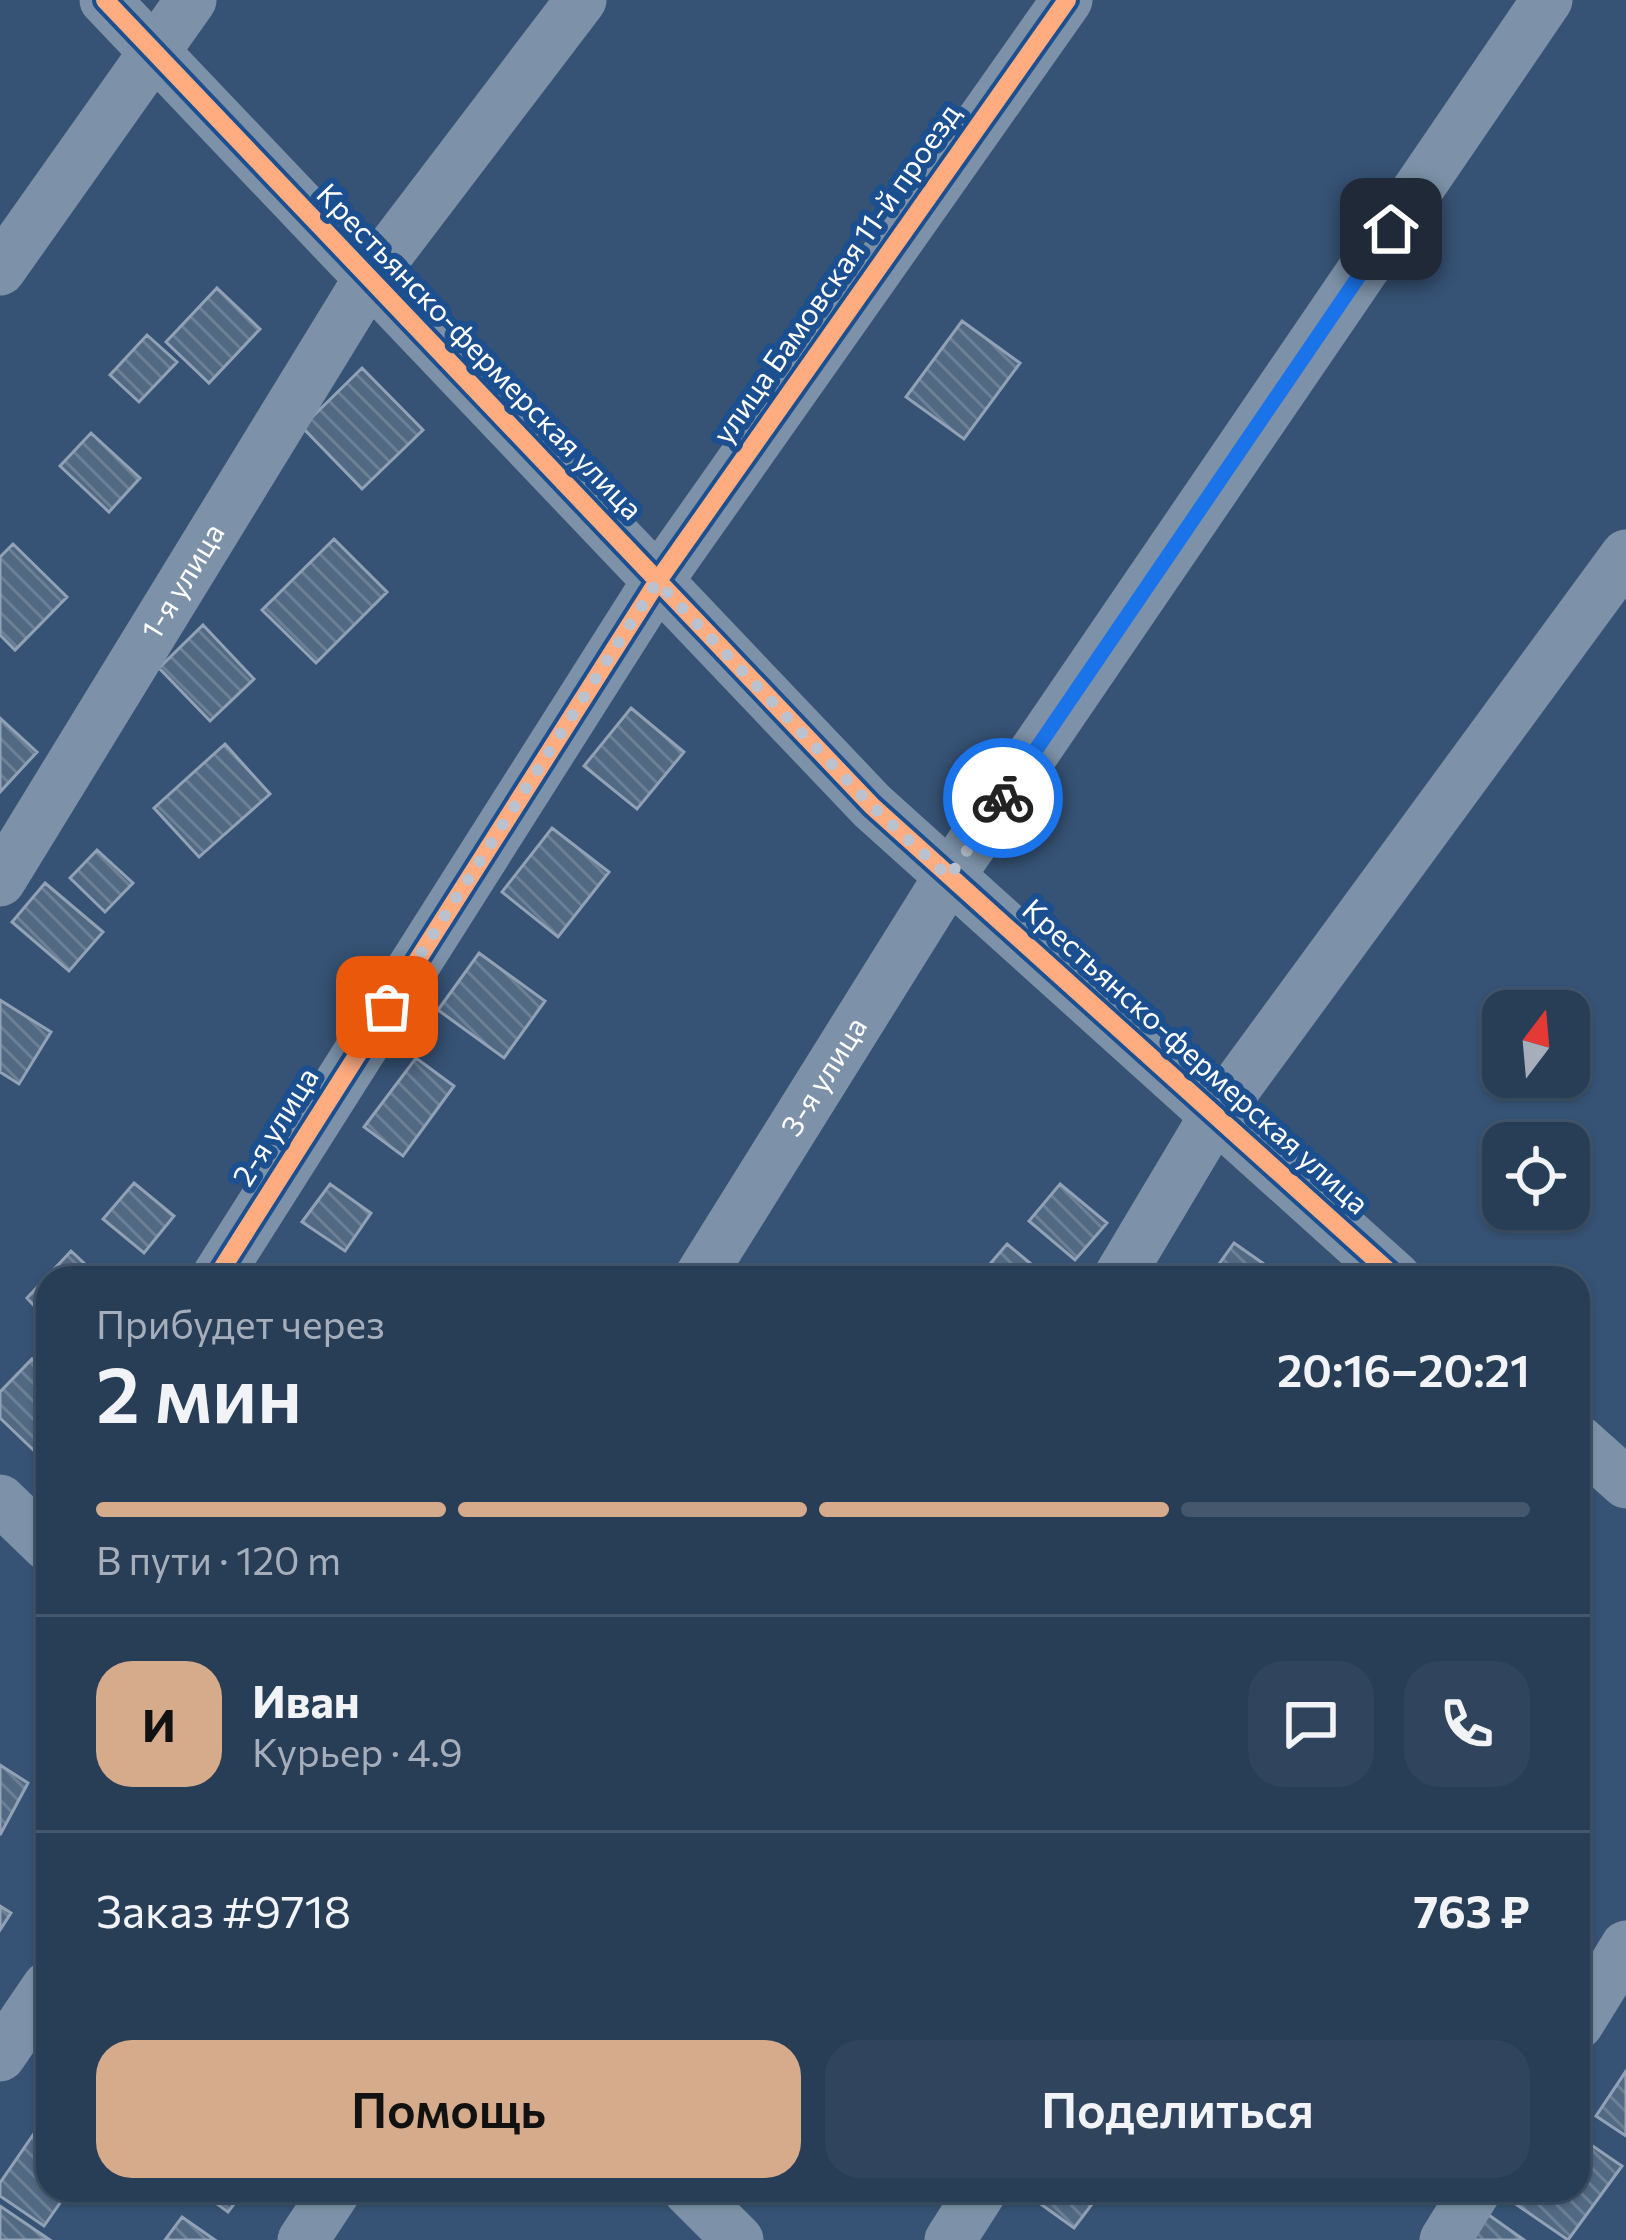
<!DOCTYPE html>
<html lang="ru">
<head>
<meta charset="utf-8">
<style>
	:root { --surface:#283e57; --page:#30455d; --text:#f1f3f6; --muted:#a5aeba; --line:#44576d; --accent:#d6ab8b }
	body { margin:0; font-family:Commissioner,sans-serif; background:var(--page); color:var(--text); height:100vh; display:flex; flex-direction:column; font-size:45px; white-space:nowrap }
	* { box-sizing:border-box; margin:0 }
	p { font-size:39px; color:var(--muted) }
	.icon { flex:none; width:66px; height:66px; fill:none; stroke:currentColor; stroke-width:2; stroke-linecap:round; stroke-linejoin:round }
	.map { position:relative; flex:1; overflow:hidden }
	.panel { position:absolute; left:36px; top:1266px; width:1554px; height:936px; display:flex; flex-direction:column; background:var(--surface); border-radius:36px; box-shadow:0 3px 9px #0004,0 0 0 3px var(--line) }
	.panel>* { flex:none }
	.needle { width:78px; rotate:16deg }
	.fabs { position:absolute; left:1482px; top:990px; display:grid; gap:24px }
	.fabs a { display:grid; place-items:center; width:108px; height:108px; border-radius:24px; background:var(--surface); box-shadow:0 3px 9px #0004,0 0 0 3px var(--line); font-size:60px }
	.pin { position:absolute; display:grid; place-items:center; width:102px; height:102px; color:#fff; margin:-51px; border-radius:24px; box-shadow:0 6px 18px #0006 }
	.courier { position:absolute; display:grid; place-items:center; width:120px; height:120px; margin:-60px; border:9px solid #1a73e8; border-radius:50%; background:#fff; color:#222; box-shadow:0 3px 15px #0007 }
	.head em { font-style:normal; font-weight:600 }
	.head div { display:flex; flex-direction:column-reverse }
	.head { display:flex; align-items:center; justify-content:space-between; height:204px; padding:0 60px }
	h1 { font-size:78px; font-weight:600; line-height:90px }
	.bar { display:grid; grid-template-columns:repeat(4,1fr); gap:18px 12px; align-content:center; height:144px; padding:0 60px }
	.bar i { height:15px; border-radius:9px; background:var(--line) }
	.bar .on { background:var(--accent) }
	.bar p { grid-column:span 4 }
	.line { display:flex; align-items:center; gap:30px; padding:0 60px; border-top:3px solid var(--line) }
	.line div { flex:1 }
	.round { display:grid; place-items:center; flex:none; width:126px; height:126px; border-radius:36px; background:var(--page) }
	.button { display:flex; gap:24px; margin-top:auto; padding:24px 60px }
	.button a { flex:1; height:138px; border-radius:36px; background:var(--accent); color:#111; font-size:48px; font-weight:600; line-height:138px; text-align:center }
	.button a+a { background:var(--page); color:var(--text) }
	.map>svg:first-child { display:block }
	.building { fill:url(#building-back-hatch); stroke:#92a2b6; stroke-width:3 }
	.lines { fill:none; stroke-linecap:round; stroke-linejoin:round }
	.minor { stroke:#7d92a8; stroke-width:51 }
	.cycleway-casing { stroke:#1b4f8f; stroke-width:26 }
	.cycleway { stroke:#ffac80; stroke-width:18 }
	.done { stroke:#b9c2ce; stroke-width:12; stroke-dasharray:0 21.6 }
	.route { stroke:#1a73e8; stroke-width:15 }
	.labels { text-anchor:middle; stroke-width:12; stroke-linejoin:round; paint-order:stroke }
	.street-label { font-size:30px; fill:#fff; stroke:#1b4f8f }
</style>
</head>
<body>
<div class="map">
<svg width="1626" height="2240" viewBox="0 0 1626 2240">
	<defs>
		<pattern id="building-back-hatch" width="6" height="6" patternUnits="userSpaceOnUse" patternTransform="scale(3)"><rect width="6" height="6" fill="#526984"/><path d="M-1 5l2 2M0 0l6 6M5-1l2 2" fill="none" stroke="#6c8096"/></pattern>
	</defs>
	<rect width="100%" height="100%" fill="#365274"/>
	<path class="building" d="M217,288l43,41 -51,54 -43,-41z
		M962,321l58,42 -56,76 -58,-42z
		M147,335l30,27 -38,40 -29,-27z
		M362,368l61,62 -61,59 -60,-62z
		M91,433l49,45 -31,34 -49,-46z
		M334,539l53,53 -71,71 -54,-53z
		M13,544l54,53 -52,53 -15,-15v-78z
		M203,625l51,54 -44,42 -51,-53z
		M631,708l53,44 -47,57 -53,-43z
		M0,718l37,34 -37,40z
		M225,744l45,50 -71,63 -45,-49z
		M552,828l57,44 -51,65 -56,-45z
		M97,850l36,33 -28,29 -35,-34z
		M45,883l58,49 -34,39 -57,-49z
		M479,953l66,48 -41,57 -66,-48z
		M0,1000l51,32 -32,52 -19,-12z
		M416,1058l38,28 -51,70 -39,-29z
		M134,1183l40,33 -30,37 -41,-34z
		M330,1184l41,29 -26,38 -43,-29z
		M1060,1184l47,39 -32,37 -46,-39z
		M1234,1243l50,35h-75z
		M1007,1244l41,34h-70z
		M71,1251l29,27h-52v43l-21,-23z
		M32,1359l16,16v89l-48,-46v-26z
		M0,1765l28,18 -28,52z
		M0,1906l11,7 -11,17z
		M1626,2071v65l-30,-20z
		M35,2132l13,9v49h21l-25,36 -44,-30v-13z
		M1578,2136l44,30 -54,74 -67,-46 77,-4z
		M198,2190h47l-17,22z
		M924,2190h44l-15,21z
		M1043,2190h58l1,1 -28,37 -39,-28z
		M0,2206l50,34h-50z
		M1486,2213l38,27h-56z
		M182,2217l33,23h-50z"/>
	<g class="lines">
		<g class="minor">
			<path d="M105,0l767,806 524,472"/>
			<path d="M0,270l191,-270"/>
			<path id="s1" d="M0,881l368,-601 213,-280"/>
			<path d="M216,1278l441,-696 410,-582"/>
			<path id="s2" d="M699,1278l250,-401 598,-877"/>
			<path d="M1118,1278l96,-161 412,-562"/>
			<path d="M1578,1440l48,43"/>
			<path d="M0,1500l48,46"/>
			<path d="M1578,2024l48,-78"/>
			<path d="M0,2056l48,-70"/>
			<path d="M688,2190l50,50"/>
			<path d="M303,2240l33,-50"/>
			<path d="M950,2240l32,-50"/>
			<path d="M1445,2240l31,-50"/>
		</g>
		<g class="cycleway-casing">
			<path id="cycleway" d="M105,0l767,806 524,472
				M216,1278l441,-696 410,-582"/>
		</g>
		<use href="#cycleway" class="cycleway"/>
	</g>
	<g class="lines">
		<path class="done" d="M387,1007l270,-425 215,224 77,71 54,-79"/>
		<path class="route" d="M1003,798l388,-569"/>
	</g>
	<g class="labels">
		<g class="street-label">
			<text transform="translate(837 274) rotate(-55)" y="10">улица Бамовская 11-й проезд</text>
			<text transform="translate(479 352) rotate(46)" y="10">Крестьянско-фермерская улица</text>
			<text dy="10" stroke="none"><textPath href="#s1" startOffset="351">1-я улица</textPath></text>
			<text transform="translate(1195 1057) rotate(42)" y="10">Крестьянско-фермерская улица</text>
			<text dy="10" stroke="none"><textPath href="#s2" startOffset="237">3-я улица</textPath></text>
			<text transform="translate(276 1127) rotate(-58)" y="10">2-я улица</text>
		</g>
	</g>
</svg>
<div class="fabs">
<a><svg class="needle" viewBox="-14 -14 28 28"><path d="M0-13l5 13h-10z" fill="#e53935"/><path d="M0 13l5-13h-10z" fill="#a5aeba"/></svg></a>
<a><svg class="icon" aria-label="locate" viewBox="0 0 24 24"><circle cx="12" cy="12" r="6"/><path d="M12 2v4M12 18v4M2 12h4M18 12h4"/></svg></a>
</div>
<div class="pin" style="left:387px;top:1007px;background:#ea580c"><svg class="icon" aria-label="bag" viewBox="0 0 24 24"><path d="M5 8h14l-1 12H6zM9 8a3 3 0 0 1 6 0"/></svg></div>
<div class="pin" style="left:1391px;top:229px;background:#1f2937"><svg class="icon" aria-label="home" viewBox="0 0 24 24"><path d="M3 11l9-7 9 7M6 9v11h12V9"/></svg></div>
<div class="courier" style="left:1003px;top:798px"><svg class="icon" aria-label="bike" viewBox="0 0 24 24"><circle cx="6" cy="16" r="4"/><circle cx="18" cy="16" r="4"/><path d="M6 16l4-8h5l3 8M10 8l3 8H6M13 5h3"/></svg></div>
<section class="panel">
<div class="head"><div><h1>2 мин</h1><p>Прибудет через</p></div><em>20:16–20:21</em></div>
<div class="bar"><i class="on"></i><i class="on"></i><i class="on"></i><i></i><p>В пути · 120 m</p></div>
<div class="line" style="height:216px"><b class="round" style="background:var(--accent);color:#111">И</b><div><b>Иван</b><p>Курьер · 4.9</p></div><a class="round"><svg class="icon" aria-label="chat" viewBox="0 0 24 24"><path d="M4 5h16v11H9l-5 4z"/></svg></a><a class="round"><svg class="icon" aria-label="phone" viewBox="0 0 24 24"><path d="M5 4h4l2 5-3 2q2 4 5 5l2-3 5 2v4C11 20 4 13 5 4z"/></svg></a></div>
<div class="line" style="height:156px"><div>Заказ #9718</div><b>763 ₽</b></div>
<div class="button"><a>Помощь</a><a>Поделиться</a></div>
</section>
</div>
</body>
</html>
